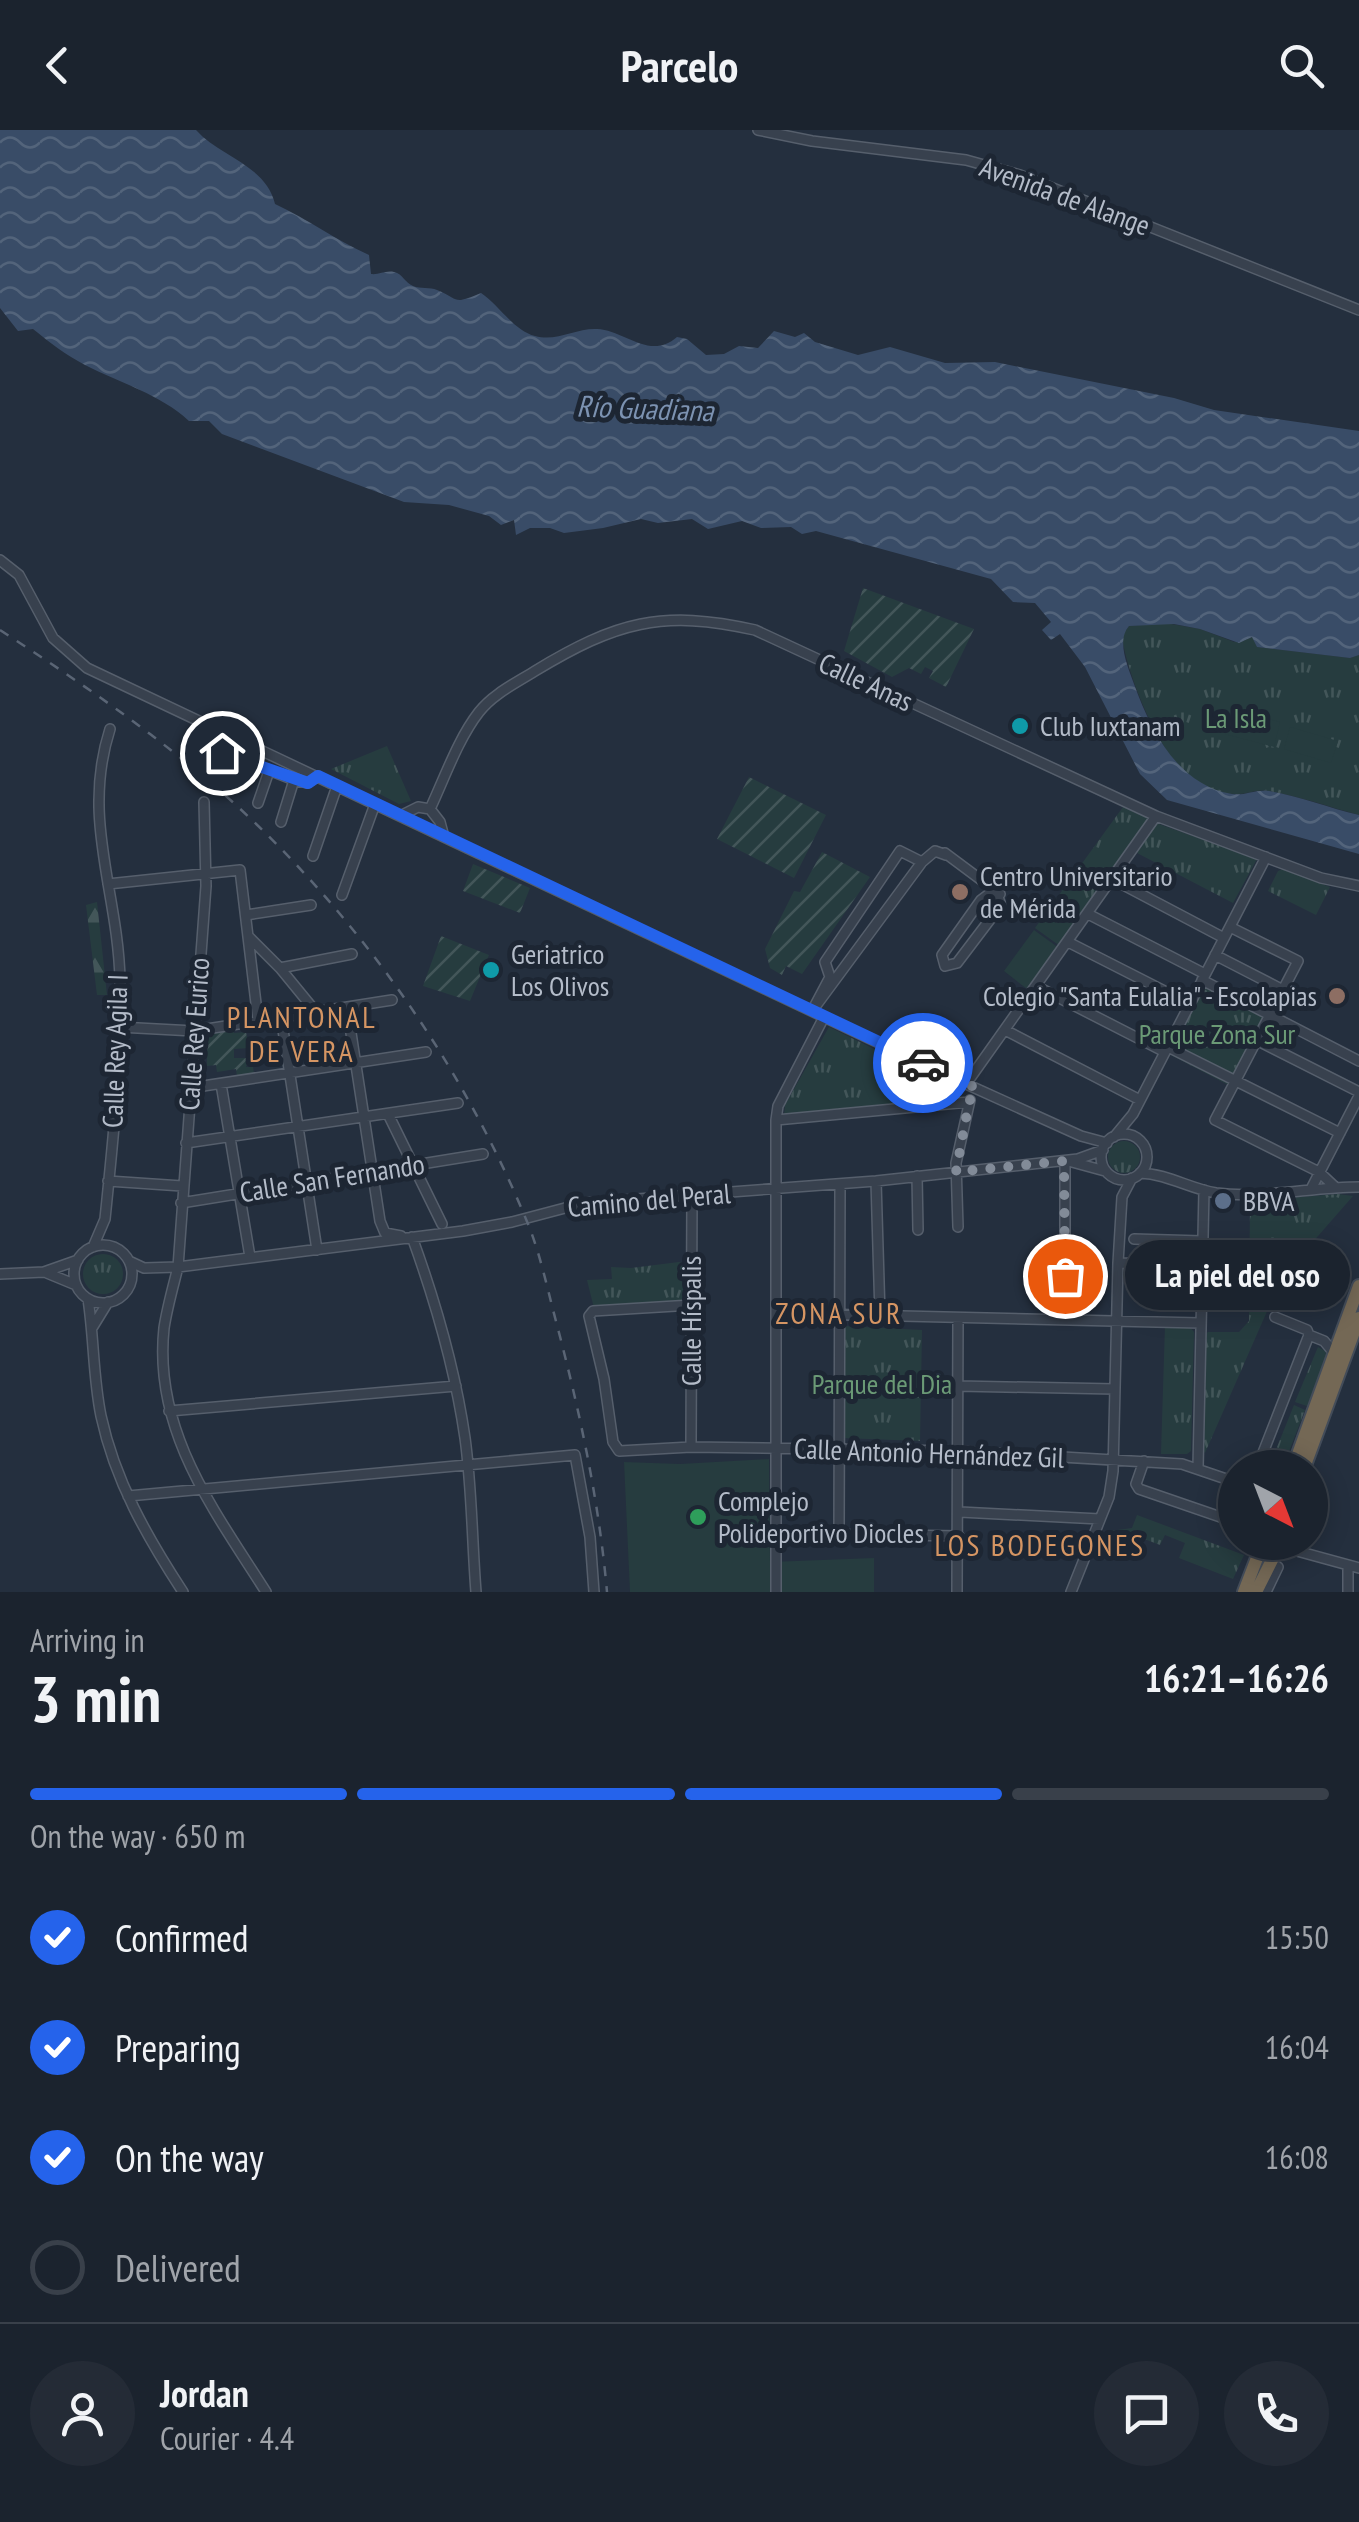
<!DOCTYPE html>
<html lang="en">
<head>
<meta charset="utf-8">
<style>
	:root { --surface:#1b232e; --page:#242b36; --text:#f1f3f6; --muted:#a0a4aa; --line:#39404a; --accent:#2563eb }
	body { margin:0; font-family:"PT Sans Narrow",sans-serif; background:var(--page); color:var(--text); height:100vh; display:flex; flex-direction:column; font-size:38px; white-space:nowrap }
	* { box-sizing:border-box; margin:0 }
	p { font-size:32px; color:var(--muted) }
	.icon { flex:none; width:55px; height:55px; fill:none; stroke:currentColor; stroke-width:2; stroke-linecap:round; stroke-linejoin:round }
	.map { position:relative; height:1462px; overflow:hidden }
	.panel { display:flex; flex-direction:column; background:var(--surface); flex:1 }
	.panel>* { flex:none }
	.needle { width:65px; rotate:138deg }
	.fabs { position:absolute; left:1218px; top:1320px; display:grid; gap:20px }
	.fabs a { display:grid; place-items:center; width:110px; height:110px; border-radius:50%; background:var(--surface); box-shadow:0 5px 25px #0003,0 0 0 2px var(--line); font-size:50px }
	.pin { position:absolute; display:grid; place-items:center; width:85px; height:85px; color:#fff; margin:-42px; border:5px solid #fff; border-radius:50%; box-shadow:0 2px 10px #0007 }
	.courier { position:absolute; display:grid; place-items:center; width:100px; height:100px; margin:-50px; border:8px solid #2563eb; border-radius:50%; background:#fff; color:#222; box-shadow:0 2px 12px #0007 }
	.bubble { position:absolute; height:70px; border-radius:35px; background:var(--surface); box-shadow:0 5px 25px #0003,0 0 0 2px var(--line); font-size:32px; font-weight:600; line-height:70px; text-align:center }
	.overview em { font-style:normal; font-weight:600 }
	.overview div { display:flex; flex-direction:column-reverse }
	.overview { display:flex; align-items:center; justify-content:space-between; height:170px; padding:0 30px }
	h1 { font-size:65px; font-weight:600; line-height:75px }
	.bar { display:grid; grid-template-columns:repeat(4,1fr); gap:15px 10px; align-content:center; height:120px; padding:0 30px }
	.bar i { height:12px; border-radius:8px; background:var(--line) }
	.bar .current { background:var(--accent) }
	.bar p { grid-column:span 4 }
	.line { display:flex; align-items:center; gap:25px; padding:0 30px; border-top:2px solid var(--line) }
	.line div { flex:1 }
	.round { display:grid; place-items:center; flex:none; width:105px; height:105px; border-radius:52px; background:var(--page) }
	ol { padding:0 30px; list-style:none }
	li { display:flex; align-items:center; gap:30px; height:110px }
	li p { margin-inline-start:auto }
	li .icon { padding:10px; border-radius:50%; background:var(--accent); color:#fff; stroke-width:4 }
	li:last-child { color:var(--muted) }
	li i { width:55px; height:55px; border:5px solid var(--line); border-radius:50% }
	header { display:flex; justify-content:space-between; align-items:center; height:130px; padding:0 30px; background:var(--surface); font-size:45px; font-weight:600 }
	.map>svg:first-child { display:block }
	.grass { fill:url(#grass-tufts) }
	.forest { fill:url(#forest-firs) }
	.garden { fill:url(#garden-furrows) }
	.pitch { fill:#263c3f }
	.water { fill:url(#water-waves) }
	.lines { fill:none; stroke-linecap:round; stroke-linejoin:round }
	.minor-casing { stroke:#565f6c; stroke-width:12 }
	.highway-casing { stroke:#434c59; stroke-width:16 }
	.minor { stroke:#38414e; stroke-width:9 }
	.highway { stroke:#746855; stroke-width:12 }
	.rail { stroke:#5a6575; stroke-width:2.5; stroke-dasharray:10 10; stroke-linecap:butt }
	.done { stroke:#828b98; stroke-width:10; stroke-dasharray:0 18 }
	.route { stroke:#2563eb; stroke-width:12 }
	.culture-dot { fill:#0f9aa8; stroke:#1d2633; stroke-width:4 }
	.education-dot { fill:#8d6e63; stroke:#1d2633; stroke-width:4 }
	.service-dot { fill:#5c6f8a; stroke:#1d2633; stroke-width:4 }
	.leisure-dot { fill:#2e9e5b; stroke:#1d2633; stroke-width:4 }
	.labels { text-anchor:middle; stroke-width:10; stroke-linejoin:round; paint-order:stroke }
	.street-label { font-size:28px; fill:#b4bcc9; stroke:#1d2633 }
	.park-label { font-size:28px; fill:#6b9a76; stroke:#1d2633 }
	.poi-label { font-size:28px; fill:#b4bcc9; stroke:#1d2633; text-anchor:start }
	.water-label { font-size:30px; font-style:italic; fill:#7c92b1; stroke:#1d2633 }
	.neighbourhood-label { font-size:30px; letter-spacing:2.5px; fill:#d59563; stroke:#1d2633 }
</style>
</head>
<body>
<header><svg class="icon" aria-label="back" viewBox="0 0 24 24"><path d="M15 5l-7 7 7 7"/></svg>Parcelo<svg class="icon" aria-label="search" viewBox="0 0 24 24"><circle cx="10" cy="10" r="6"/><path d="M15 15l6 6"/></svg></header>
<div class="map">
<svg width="1359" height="1462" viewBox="0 0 1359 1462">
	<defs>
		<pattern id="grass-tufts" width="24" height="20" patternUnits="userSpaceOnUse" patternTransform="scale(2.5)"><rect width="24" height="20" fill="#263c3f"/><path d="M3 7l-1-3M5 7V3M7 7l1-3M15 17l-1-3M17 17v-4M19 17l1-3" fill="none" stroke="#435659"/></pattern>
		<pattern id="forest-firs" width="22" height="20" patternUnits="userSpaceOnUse" patternTransform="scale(2.5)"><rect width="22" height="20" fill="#263c3f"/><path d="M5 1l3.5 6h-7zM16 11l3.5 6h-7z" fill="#435659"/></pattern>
		<pattern id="garden-furrows" width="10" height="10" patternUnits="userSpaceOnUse" patternTransform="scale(2.5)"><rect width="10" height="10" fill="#263c3f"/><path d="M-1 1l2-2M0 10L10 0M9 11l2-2" fill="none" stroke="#435659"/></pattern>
		<pattern id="water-waves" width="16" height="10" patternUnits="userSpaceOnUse" patternTransform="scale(2.5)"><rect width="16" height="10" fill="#394c67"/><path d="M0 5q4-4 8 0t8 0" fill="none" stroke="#53647b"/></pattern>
	</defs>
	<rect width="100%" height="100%" fill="#242f3e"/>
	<path class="grass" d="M1165,493l35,6 34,13 19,-5 4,10 93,11 9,-3v160c-30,-8 -60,-19 -91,-24 -12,-2 -19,3 -30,3 -11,1 -28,-5 -38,-10 -36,-16 -70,-103 -77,-141v-9l6,-8z
		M387,616l24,55 -12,3 -68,-35z
		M1123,677l27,12 -90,127 -25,-18z
		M1156,693l101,36 -24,44 -96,-50z
		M1283,739l47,18 -14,28 -48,-24 10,-20z
		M1202,850l67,36 -37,71 -67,-35z
		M829,897l117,57 4,7 -9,10 -157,16 1,-12z
		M1108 1027a16 16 0 1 1 32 0a16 16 0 1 1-32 0Z
		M1338,1064l15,2 -63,72 -22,41 -63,144 -4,-5 2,-112 5,-4h31l10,-11 1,-120z
		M83 1144a20 20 0 1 1 40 0a20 20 0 1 1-40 0Z
		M679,1132l9,2v37l-94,7 -7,-28 25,-1 -1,-12 20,1z
		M844,1196l78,4 -2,111 -77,-3z
		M1165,1196h24l5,6 -3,119 -4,3h-26z
		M1318,1217l7,4 2,6 -20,49 -12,-4z
		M1294,1275l11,5 -22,57h-14z
		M1137,1385l107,40 -11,24 -54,-21 6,-15 -20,-8 -5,10 -29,-11 -24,6 3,-9 22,-3z"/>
	<path class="forest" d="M97,772l10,93h-10l-11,-90z"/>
	<path class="garden" d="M863,458l111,41 -28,58 -17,-9 4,-7 -8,-4 -4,7 -12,-6 -17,9 -48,-26z
		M749,647l77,38 -32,63 -77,-39z
		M822,722l48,25 -68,97 -16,-8 -4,9 -12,-7 -5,-19 29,-58 6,1z
		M473,734l57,24 -10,25 -57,-22z
		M441,806l48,19 -19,46 -47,-15z
		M233,899l1,4 12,-1 3,16 -15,1v9h15l-3,9h7l1,7 -17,2 -1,-7 -19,3 -1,-7 -9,1v-31z"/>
	<path class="pitch" d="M1232,579l48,13 -6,25 -49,-13z
		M1290,597l48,14 -7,22 -47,-14z
		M1034,800l25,18 -32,41 -23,-18z
		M769,1329l1,103 104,-4v34h-244l-6,-130 56,2z"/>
	<path class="water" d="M0,0h196c24,27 70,35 79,74 33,15 60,36 94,51l2,19c8,1 15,-4 23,-2 9,2 11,11 19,14 7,3 17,1 24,4 24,10 15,15 44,3 18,12 33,38 54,43 22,6 41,-8 62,-7 27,1 53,32 80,8l10,2 19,16 18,-1 15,-8 19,2 16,-17 21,6 9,-4 11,9 43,13 32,-8 55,16 50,-1 179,36 40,12 145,21v224l-9,3 -93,-11 -5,-10 -13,6 -39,-14 -26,-5 -45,2c-13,15 -1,41 5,58 17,47 44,101 98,110 13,2 23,-5 37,-3 31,5 60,17 90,24v39l-192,-54 -27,-26 -55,-107 -25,-33 -9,6 -9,-10 9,-8 -16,-19 -22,-1 -22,-23 -175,-48 -14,3 -11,-7 -30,1 -19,-7 -34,8 -16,-10 -34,4 -17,-4 -38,9 -39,5 -14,-5h-20l-14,7 -2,-15 -13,5 -12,-9 -40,-11 -45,-3 -182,-68 -13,-13h-20c-29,-27 -69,-38 -104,-56 -19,-10 -36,-23 -52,-36l-15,2 -18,-23z"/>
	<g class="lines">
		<g class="minor-casing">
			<path id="minor" d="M758,0l54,11 154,19 54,15 339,135
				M0,430l19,15 34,63 34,30 868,411 126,57 26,7
				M207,616l87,34 13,3 11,-7
				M238,655l7,-22
				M204,672l2,84 -28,381c-5,20 -11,41 -14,61 -11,103 50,182 102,264
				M258,673l11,-32
				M430,679c15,-32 28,-70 49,-97 14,-18 37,-29 56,-41 81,-49 127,-62 220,-41l401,186 165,62 38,8
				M400,686l18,-9 12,2 10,13 4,15
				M281,692l13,-42
				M945,723l55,41
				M313,726l24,-70
				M922,732l-22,-11 -75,111 5,15 -18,34 110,-149 13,-11 11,4
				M1112,749l112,59
				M108,754l132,-14 18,150
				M989,764l8,1 4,10 -44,58 -12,3 -3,-11 39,-55z
				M342,765l33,-91
				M1088,784l117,60
				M246,785l65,-10
				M1230,797l68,34 -83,159 104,52 16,15
				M249,807l31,31 36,44
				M1068,812l122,62
				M1215,825l68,35
				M280,838l72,-14
				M1202,850l157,81
				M1036,856l129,66
				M347,877l33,214 5,12 16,3
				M281,887l36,233
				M119,897l75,4 198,-31
				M1005,900l135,70
				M1256,910l103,52
				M1168,917l172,86
				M221,954l29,173
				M966,954l190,-268
				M190,958l236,-36
				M388,984l54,110
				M776,990l193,-18
				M1101 1027a23 23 0 1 1 46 0a23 23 0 1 1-46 0Z
				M1114,1007l19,-23 133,-257
				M186,1013l272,-40
				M1065,1031v158
				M1072,1032l33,9
				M1140,1043c28,1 50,16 76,20 46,6 97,-6 143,-6
				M917,1046l1,54
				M108,1051l74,5
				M876,1051l4,134
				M840,1054l-1,350 120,2
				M1311,1059l48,-93
				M181,1073l302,-49
				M958,1097l-2,-64 14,-63
				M412,1107c24,66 43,132 53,201 7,51 7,103 11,154
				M1134,1109l68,2
				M74 1144a29 29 0 1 1 58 0a29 29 0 1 1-58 0Z
				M93,1117l12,-28c8,-79 17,-160 15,-239 -2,-89 -39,-161 -10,-251
				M129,1131l15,7 34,-1 285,-36 49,-9 72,-19 292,-22 202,-22 25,-9
				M1118,1133l83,2
				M47,1143l29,12
				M0,1144l44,-2 34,-12
				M1132,1157l68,1
				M88,1169c6,39 5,78 13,117 14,65 46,121 82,176
				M692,1175l-99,6 -4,5 15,63 9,63 6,9 72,-4 267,4 224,13 53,18
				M776,1183l424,10
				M92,1198l16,-26
				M1309,1205l15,6 10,12
				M958,1256l157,3
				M169,1281l287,-25
				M691,1317l1,-253
				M1144,1331l-8,23 3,5 96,33
				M1198,1338l6,-278
				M1257,1338l52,-133 -2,-5 -32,-13
				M128,1366l447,-41 15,82 4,55
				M960,1382l140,7
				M1280,1420l17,1 62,17
				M776,1462v-472l2,-14 46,-89
				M957,1462l1,-274
				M1071,1462l38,-95 4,-26 5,-208 4,-66 10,-19
				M1266,1462l12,-25
				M1348,1462v-24"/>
		</g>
		<g class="highway-casing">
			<path id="highway" d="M1293,1338l66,-182
				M1304,1338l55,-150
				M1244,1462l13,-34v-13
				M1256,1462l20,-40"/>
		</g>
		<use href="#minor" class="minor"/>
		<use href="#highway" class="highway"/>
		<path class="rail" d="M0,500c83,54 163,109 236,175 125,115 228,262 292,419 13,32 20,68 29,101 23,88 42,176 50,267"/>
	</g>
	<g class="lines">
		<path class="done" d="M923,933l53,25 -7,14 -13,70 108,-11 1,115"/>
		<path class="route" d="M222,623l86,30 10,-7 605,287"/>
	</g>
	<g class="culture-dot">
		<circle cx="1020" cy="596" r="10"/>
		<circle cx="491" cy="840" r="10"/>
	</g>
	<g class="education-dot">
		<circle cx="960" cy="762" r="10"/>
		<circle cx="1337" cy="866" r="10"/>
	</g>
	<circle class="service-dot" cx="1223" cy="1071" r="10"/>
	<circle class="leisure-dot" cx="698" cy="1387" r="10"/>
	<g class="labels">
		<g class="street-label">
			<text transform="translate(1065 66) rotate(20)" y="10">Avenida de Alange</text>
			<text transform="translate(866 552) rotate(25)" y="10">Calle Anas</text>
			<text transform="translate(194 904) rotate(-86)" y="10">Calle Rey Eurico</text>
			<text transform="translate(115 921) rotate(-88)" y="10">Calle Rey Agila I</text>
			<text transform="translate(332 1048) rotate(-9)" y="10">Calle San Fernando</text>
			<text transform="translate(649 1070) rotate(-5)" y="10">Camino del Peral</text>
			<text transform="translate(691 1191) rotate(-90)" y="10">Calle Híspalis</text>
			<text transform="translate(929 1323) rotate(2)" y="10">Calle Antonio Hernández Gil</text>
		</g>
		<g class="park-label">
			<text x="1236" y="598">La Isla</text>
			<text x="1217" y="914">Parque Zona Sur</text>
			<text x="882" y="1264">Parque del Dia</text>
		</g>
		<g class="poi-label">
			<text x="1040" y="606">Club Iuxtanam</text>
			<text x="980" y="756">Centro Universitario<tspan x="980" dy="32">de Mérida</tspan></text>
			<text x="511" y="834">Geriatrico<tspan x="511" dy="32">Los Olivos</tspan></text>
			<text x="1317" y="876" text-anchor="end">Colegio "Santa Eulalia" - Escolapias</text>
			<text x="1243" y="1081">BBVA</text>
			<text x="718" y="1381">Complejo<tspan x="718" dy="32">Polideportivo Diocles</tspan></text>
		</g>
		<g class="water-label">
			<text transform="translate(645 279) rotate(2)" y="10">Río Guadiana</text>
		</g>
		<g class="neighbourhood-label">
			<text x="302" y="898">PLANTONAL<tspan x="302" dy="34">DE VERA</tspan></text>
			<text x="839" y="1194">ZONA SUR</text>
			<text x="1040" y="1426">LOS BODEGONES</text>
		</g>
	</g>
</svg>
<div class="fabs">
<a><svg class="needle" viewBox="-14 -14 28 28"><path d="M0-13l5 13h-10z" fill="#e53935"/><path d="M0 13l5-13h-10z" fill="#a0a4aa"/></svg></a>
</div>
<div class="pin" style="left:1065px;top:1146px;background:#ea580c"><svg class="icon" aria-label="bag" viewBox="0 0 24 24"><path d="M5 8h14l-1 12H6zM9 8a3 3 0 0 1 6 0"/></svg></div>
<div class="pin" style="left:222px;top:623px;background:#1f2937"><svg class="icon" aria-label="home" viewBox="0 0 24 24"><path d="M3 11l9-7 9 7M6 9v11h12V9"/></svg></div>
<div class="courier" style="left:923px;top:933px"><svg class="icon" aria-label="car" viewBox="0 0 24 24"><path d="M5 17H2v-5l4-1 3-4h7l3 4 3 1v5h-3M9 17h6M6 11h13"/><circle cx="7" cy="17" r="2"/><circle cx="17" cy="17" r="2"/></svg></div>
<div class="bubble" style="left:1125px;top:1110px;width:225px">La piel del oso</div>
</div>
<section class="panel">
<div class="overview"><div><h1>3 min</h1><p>Arriving in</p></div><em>16:21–16:26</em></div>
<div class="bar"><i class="current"></i><i class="current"></i><i class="current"></i><i></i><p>On the way · 650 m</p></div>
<ol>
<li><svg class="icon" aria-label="check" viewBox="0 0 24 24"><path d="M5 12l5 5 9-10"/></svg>Confirmed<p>15:50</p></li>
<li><svg class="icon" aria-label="check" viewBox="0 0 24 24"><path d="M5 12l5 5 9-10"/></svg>Preparing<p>16:04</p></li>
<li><svg class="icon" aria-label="check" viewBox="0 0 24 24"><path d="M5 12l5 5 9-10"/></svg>On the way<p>16:08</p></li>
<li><i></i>Delivered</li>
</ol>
<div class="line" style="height:180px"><a class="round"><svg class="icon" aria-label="person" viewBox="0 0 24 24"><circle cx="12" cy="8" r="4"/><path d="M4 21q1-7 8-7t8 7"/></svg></a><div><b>Jordan</b><p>Courier · 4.4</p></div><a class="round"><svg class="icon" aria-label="chat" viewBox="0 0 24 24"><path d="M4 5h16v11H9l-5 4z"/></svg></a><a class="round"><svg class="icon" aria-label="phone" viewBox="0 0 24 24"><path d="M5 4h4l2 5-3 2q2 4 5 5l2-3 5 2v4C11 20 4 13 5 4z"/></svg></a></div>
</section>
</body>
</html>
